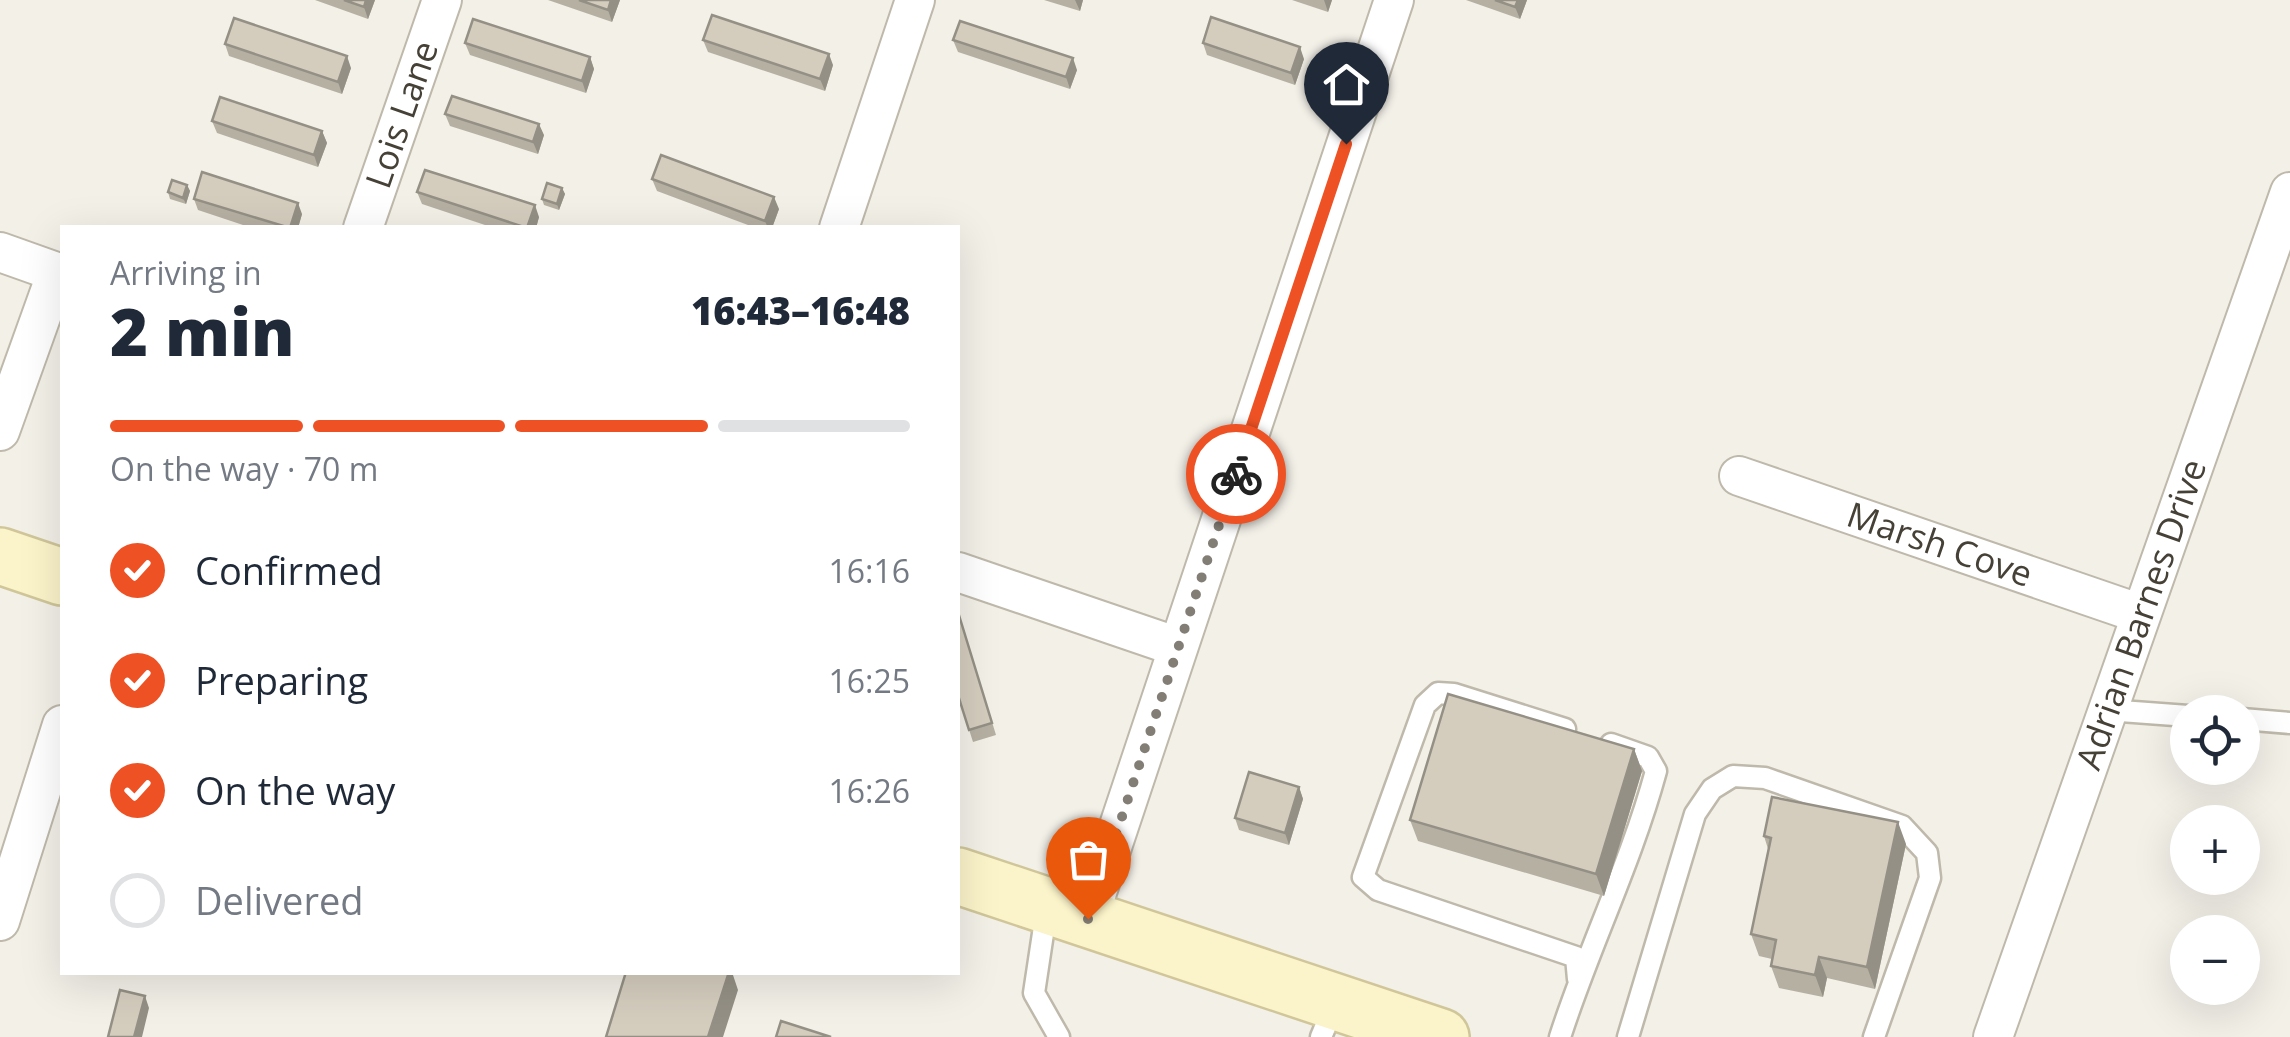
<!DOCTYPE html>
<html lang="en">
<head>
<meta charset="utf-8">
<style>
	:root { --surface:#fff; --page:#f6f6f7; --text:#1f2937; --muted:#747a83; --line:#e0e1e3; --accent:#ee5224 }
	body { margin:0; font-family:"Open Sans",sans-serif; background:var(--page); color:var(--text); height:100vh; display:flex; flex-direction:column; font-size:38px; white-space:nowrap }
	* { box-sizing:border-box; margin:0 }
	p { font-size:32px; color:var(--muted) }
	.icon { flex:none; width:55px; height:55px; fill:none; stroke:currentColor; stroke-width:2; stroke-linecap:round; stroke-linejoin:round }
	.map { position:relative; flex:1; overflow:hidden }
	.drawer { position:absolute; left:60px; top:225px; width:900px; height:750px; display:flex; flex-direction:column; background:var(--surface); border-radius:0px; box-shadow:0 10px 40px #0002 }
	.drawer>* { flex:none }
	.controls { position:absolute; left:2170px; top:695px; display:grid; gap:20px }
	.controls a { display:grid; place-items:center; width:90px; height:90px; border-radius:50%; background:var(--surface); box-shadow:0 10px 40px #0002; font-size:50px }
	.pin { position:absolute; display:grid; place-items:center; width:85px; height:85px; color:#fff; margin:-102px -42px; border-radius:50% 50% 50% 0; rotate:-45deg; box-shadow:0 0 10px #0007 }
	.pin .icon { rotate:45deg }
	.courier { position:absolute; display:grid; place-items:center; width:100px; height:100px; margin:-50px; border:8px solid #ee5224; border-radius:50%; background:#fff; color:#222; box-shadow:0 2px 12px #0007 }
	.summary em { font-style:normal; font-weight:800 }
	.summary div { display:flex; flex-direction:column-reverse }
	.summary { display:flex; align-items:center; justify-content:space-between; height:170px; padding:0 50px }
	h1 { font-size:65px; font-weight:800; line-height:75px }
	.bar { display:grid; grid-template-columns:repeat(4,1fr); gap:15px 10px; align-content:center; height:120px; padding:0 50px }
	.bar i { height:12px; border-radius:8px; background:var(--line) }
	.bar .active { background:var(--accent) }
	.bar p { grid-column:span 4 }
	ol { padding:0 50px; list-style:none }
	li { display:flex; align-items:center; gap:30px; height:110px }
	li p { margin-inline-start:auto }
	li .icon { padding:10px; border-radius:50%; background:var(--accent); color:#fff; stroke-width:4 }
	li:last-child { color:var(--muted) }
	li i { width:55px; height:55px; border:5px solid var(--line); border-radius:50% }
	.map>svg:first-child { display:block }
	.lines { fill:none; stroke-linecap:round; stroke-linejoin:round }
	.service-casing { stroke:#beb9ab; stroke-width:25 }
	.minor-casing { stroke:#beb9ab; stroke-width:42 }
	.secondary-casing { stroke:#d0c69a; stroke-width:60 }
	.service { stroke:#fff; stroke-width:20 }
	.minor { stroke:#fff; stroke-width:38 }
	.secondary { stroke:#fbf3c9; stroke-width:55 }
	.wall { fill:#b6b0a3 }
	.shaded-wall { fill:#949085 }
	.building { fill:#d4cdbe; stroke:#949085; stroke-width:2.5 }
	.done { stroke:#837e75; stroke-width:10; stroke-dasharray:0 18 }
	.route { stroke:#ee5224; stroke-width:12 }
	.labels { text-anchor:middle; stroke-width:10; stroke-linejoin:round; paint-order:stroke }
	.street-label { font-size:35px; fill:#464137; stroke:#fff }
</style>
</head>
<body>
<div class="map">
<svg width="2290" height="1037" viewBox="0 0 2290 1037">
	<rect width="100%" height="100%" fill="#f3f0e8"/>
	<g class="lines">
		<g class="service-casing">
			<path id="service" d="M2107,710l81,6
				M2242,719l48,4
				M1565,729l-111,-35 -16,-1 -13,12 -62,172 15,13 198,67 2,22
				M1047,907l-13,86 25,44
				M1321,1037l14,-33
				M1560,1037c29,-90 71,-174 96,-266l-8,-14 -37,-13
				M1628,1037l67,-223 17,-25 21,-13 32,2 137,48 25,27 3,25 -56,159"/>
		</g>
		<g class="minor-casing">
			<g id="minor">
				<path id="s1" d="M363,228l79,-228"/>
				<path d="M839,228l76,-228"/>
				<path d="M0,252l62,22"/>
				<path d="M0,431l57,-159"/>
				<path id="s2" d="M1739,476l402,138"/>
				<path d="M958,572l220,75"/>
				<path d="M1088,919l306,-919"/>
				<path d="M0,921l62,-196"/>
				<path id="s3" d="M1993,1037l297,-845"/>
			</g>
		</g>
		<g class="secondary-casing">
			<path id="secondary" d="M0,556l62,21
				M958,876l483,161"/>
		</g>
		<use href="#service" class="service"/>
		<use href="#minor" class="minor"/>
		<use href="#secondary" class="secondary"/>
	</g>
	<path class="wall" d="M315,0h60l-7,19z
		M548,0h72l-8,22z
		M1044,0h39l-3,11z
		M1292,0h40l-4,12z
		M1466,0h61l-7,19z
		M703,40l130,25 -8,26 -117,-39z
		M953,40l124,30 -7,19 -112,-37z
		M465,43l125,14 4,12 -8,24 -116,-38z
		M1203,43l101,16 -9,26 -88,-30z
		M225,44l126,24 -9,26 -113,-38z
		M445,114l99,21 -6,19 -88,-28z
		M212,121l110,10 5,12 -9,24 -101,-34z
		M652,179l127,30 -7,19h-16l-99,-37z
		M187,185l3,6 -4,13 -16,-5 -2,-7z
		M562,188l3,6 -6,16 -15,-5 -2,-6z
		M417,192l122,25 -3,11h-42l-72,-24z
		M194,199l108,15 -4,14h-46l-54,-18z
		M958,611l38,124 -23,7 -15,-47z
		M1634,749l8,22 -38,125 -186,-55 -8,-21z
		M1299,787l4,12 -14,46 -50,-15 -4,-12z
		M1764,836l142,8 -31,145 -48,-11 -4,19 -44,-9 -8,-22 1,-7 -13,-3 -8,-22 17,-85z"/>
	<path class="shaded-wall" d="M366,0h9l-7,19 -4,-12z
		M611,0h9l-8,22 -4,-12z
		M1075,0h8l-3,11z
		M1324,0h8l-4,12z
		M1518,0h9l-7,19 -5,-12z
		M1300,47l4,12 -9,26 -4,-12z
		M829,54l4,11 -8,26 -5,-12z
		M347,56l4,12 -9,26 -4,-12z
		M590,57l4,12 -8,24 -4,-12z
		M1073,58l4,12 -7,19 -4,-12z
		M539,124l5,11 -6,19 -5,-12z
		M322,131l5,12 -9,24 -4,-12z
		M187,185l3,6 -4,13 -3,-6z
		M562,188l3,6 -6,16 -2,-6z
		M774,197l5,12 -7,19h-4l-3,-7z
		M298,203l4,11 -4,14h-8z
		M535,205l4,12 -3,11h-9z
		M1634,749l8,22 -38,125 -8,-22z
		M1299,787l4,12 -14,46 -4,-12z
		M1898,822l8,22 -31,145 -8,-22z
		M1819,957l8,21 -4,19 -8,-22z
		M729,972h3l6,18 -15,47h-15z
		M145,996l4,12 -7,29h-8z"/>
	<path class="building" d="M344,0h22l-2,7z
		M579,0h32l-3,10z
		M1495,0h23l-3,7z
		M712,15l117,39 -9,25 -117,-39z
		M1211,17l89,30 -9,26 -88,-30z
		M234,18l113,38 -9,26 -113,-38z
		M473,19l117,38 -8,24 -117,-38z
		M960,21l113,37 -7,19 -113,-37z
		M452,96l87,28 -6,18 -88,-28z
		M220,97l102,34 -8,24 -102,-34z
		M661,155l113,42 -9,24 -113,-42z
		M425,170l110,35 -8,23 -110,-36z
		M202,172l96,31 -8,25 -96,-29z
		M172,180l15,5 -4,13 -15,-6z
		M547,183l15,5 -5,16 -15,-5z
		M958,612l34,111 -23,7 -11,-35z
		M1448,694l186,55 -38,125 -186,-54z
		M1249,772l50,15 -14,46 -50,-15z
		M1772,797l126,25 -31,145 -48,-10 -4,18 -44,-9 5,-26 -25,-6 20,-96 -7,-2z
		M626,972h103l-21,65h-102z
		M120,990l25,6 -11,41h-26z
		M781,1021l50,16h-55z"/>
	<g class="lines">
		<path class="done" d="M1088,919l148,-445"/>
		<path class="route" d="M1236,474l110,-330"/>
	</g>
	<g class="labels">
		<g class="street-label">
			<text dy="12" stroke="none"><textPath href="#s1" startOffset="120">Lois Lane</textPath></text>
			<text dy="12" stroke="none"><textPath href="#s2" startOffset="212">Marsh Cove</textPath></text>
			<text dy="12" stroke="none"><textPath href="#s3" startOffset="448">Adrian Barnes Drive</textPath></text>
		</g>
	</g>
</svg>
<div class="controls">
<a><svg class="icon" aria-label="locate" viewBox="0 0 24 24"><circle cx="12" cy="12" r="6"/><path d="M12 2v4M12 18v4M2 12h4M18 12h4"/></svg></a>
<a>+</a>
<a>−</a>
</div>
<div class="pin" style="left:1088px;top:919px;background:#ea580c"><svg class="icon" aria-label="bag" viewBox="0 0 24 24"><path d="M5 8h14l-1 12H6zM9 8a3 3 0 0 1 6 0"/></svg></div>
<div class="pin" style="left:1346px;top:144px;background:#1f2937"><svg class="icon" aria-label="home" viewBox="0 0 24 24"><path d="M3 11l9-7 9 7M6 9v11h12V9"/></svg></div>
<div class="courier" style="left:1236px;top:474px"><svg class="icon" aria-label="bike" viewBox="0 0 24 24"><circle cx="6" cy="16" r="4"/><circle cx="18" cy="16" r="4"/><path d="M6 16l4-8h5l3 8M10 8l3 8H6M13 5h3"/></svg></div>
<section class="drawer">
<div class="summary"><div><h1>2 min</h1><p>Arriving in</p></div><em>16:43–16:48</em></div>
<div class="bar"><i class="active"></i><i class="active"></i><i class="active"></i><i></i><p>On the way · 70 m</p></div>
<ol>
<li><svg class="icon" aria-label="check" viewBox="0 0 24 24"><path d="M5 12l5 5 9-10"/></svg>Confirmed<p>16:16</p></li>
<li><svg class="icon" aria-label="check" viewBox="0 0 24 24"><path d="M5 12l5 5 9-10"/></svg>Preparing<p>16:25</p></li>
<li><svg class="icon" aria-label="check" viewBox="0 0 24 24"><path d="M5 12l5 5 9-10"/></svg>On the way<p>16:26</p></li>
<li><i></i>Delivered</li>
</ol>
</section>
</div>
</body>
</html>
